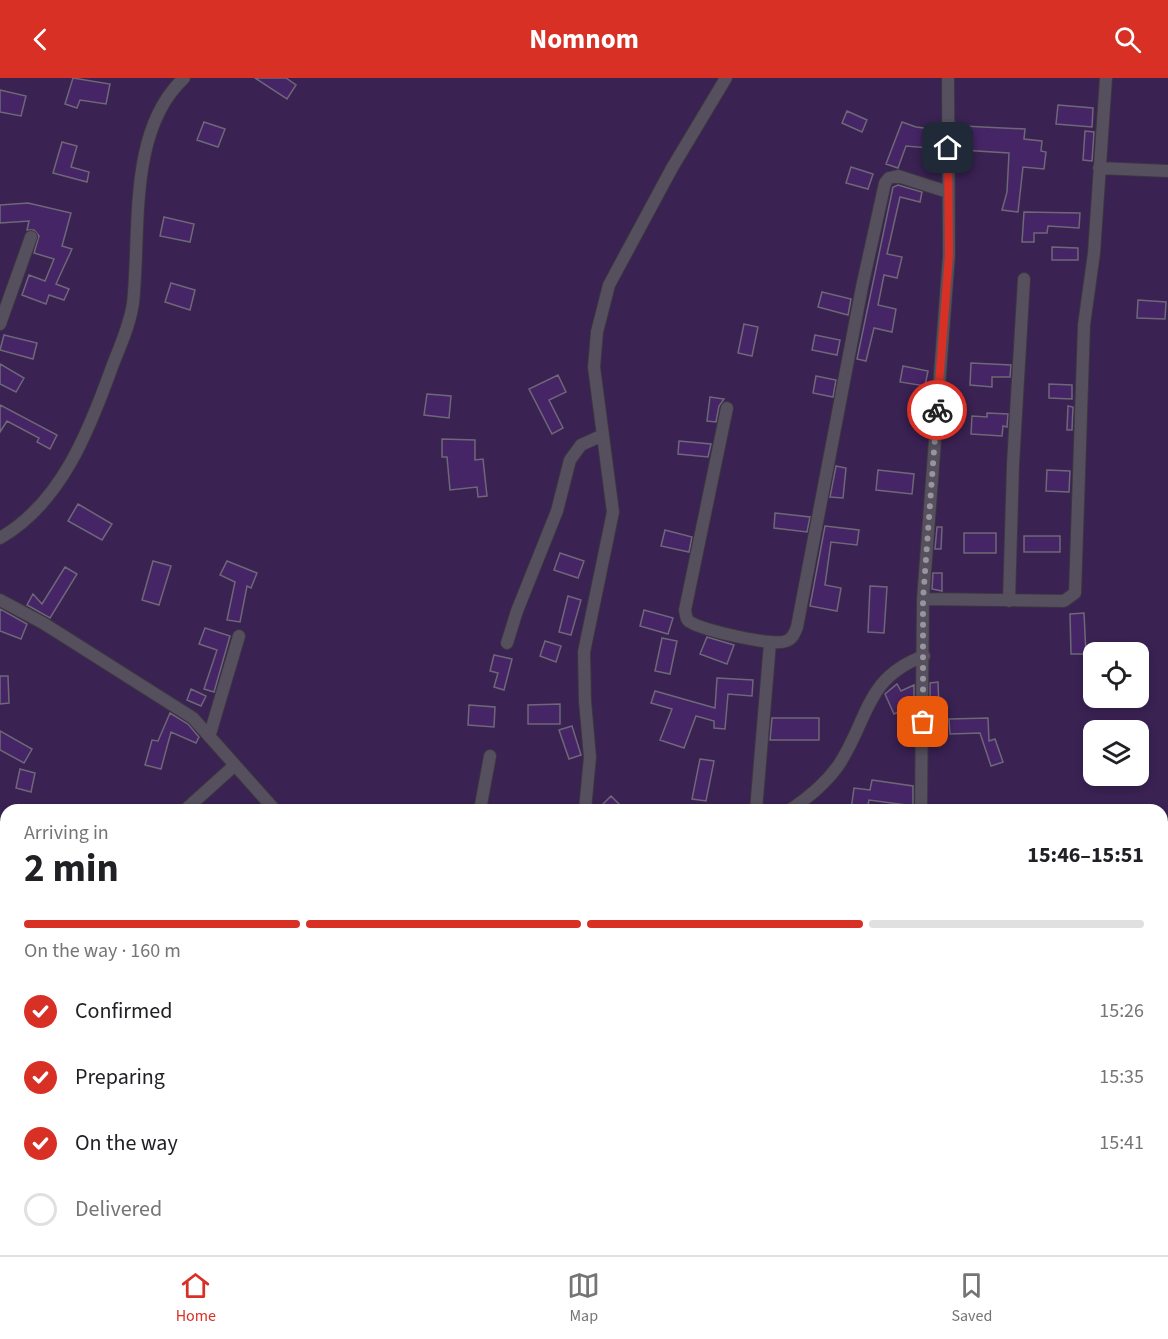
<!DOCTYPE html>
<html lang="en">
<head>
<meta charset="utf-8">
<style>
	:root { --surface:#fff; --page:#f2f2f2; --text:#202124; --muted:#757577; --line:#e0e0e0; --accent:#d93025 }
	body { margin:0; font-family:"Source Sans 3",sans-serif; background:var(--page); color:var(--text); height:100vh; display:flex; flex-direction:column; font-size:22px; white-space:nowrap }
	* { box-sizing:border-box; margin:0 }
	p { font-size:20px; color:var(--muted) }
	.icon { flex:none; width:33px; height:33px; fill:none; stroke:currentColor; stroke-width:2; stroke-linecap:round; stroke-linejoin:round }
	.map { position:relative; flex:1; overflow:hidden }
	.sheet { position:absolute; left:0px; top:726px; width:1168px; height:452px; display:flex; flex-direction:column; background:var(--surface); border-radius:18px 18px 0 0; box-shadow:0 3px 9px #0003 }
	.sheet>* { flex:none }
	.tools { position:absolute; left:1083px; top:564px; display:grid; gap:12px }
	.tools a { display:grid; place-items:center; width:66px; height:66px; border-radius:12px; background:var(--surface); box-shadow:0 3px 9px #0003; font-size:30px }
	.pin { position:absolute; display:grid; place-items:center; width:51px; height:51px; color:#fff; margin:-26px; border-radius:12px; box-shadow:0 3px 9px #0006 }
	.courier { position:absolute; display:grid; place-items:center; width:60px; height:60px; margin:-30px; border:4px solid #d93025; border-radius:50%; background:#fff; color:#222; box-shadow:0 2px 8px #0007 }
	.headline em { font-style:normal; font-weight:700 }
	.headline div { display:flex; flex-direction:column-reverse }
	.headline { display:flex; align-items:center; justify-content:space-between; height:102px; padding:0 24px }
	h1 { font-size:39px; font-weight:700; line-height:45px }
	.bar { display:grid; grid-template-columns:repeat(4,1fr); gap:9px 6px; align-content:center; height:72px; padding:0 24px }
	.bar i { height:8px; border-radius:4px; background:var(--line) }
	.bar .selected { background:var(--accent) }
	.bar p { grid-column:span 4 }
	ol { padding:0 24px; list-style:none }
	li { display:flex; align-items:center; gap:18px; height:66px }
	li p { margin-inline-start:auto }
	li .icon { padding:6px; border-radius:50%; background:var(--accent); color:#fff; stroke-width:4 }
	li:last-child { color:var(--muted) }
	li i { width:33px; height:33px; border:3px solid var(--line); border-radius:50% }
	header { display:flex; justify-content:space-between; align-items:center; height:78px; padding:0 24px; background:var(--accent); color:#fff; font-size:27px; font-weight:700 }
	.menu { display:flex; justify-content:space-around; align-items:center; height:84px; border-top:2px solid var(--line); background:var(--surface); font-size:16px; color:var(--muted) }
	.menu a { display:grid; justify-items:center; gap:3px }
	.menu .selected { color:var(--accent) }
	.map>svg:first-child { display:block }
	.green { fill:#3a2253; fill-rule:evenodd }
	.building { fill:#462566; stroke:#6e6876; stroke-width:1.5 }
	.lines { fill:none; stroke-linecap:round; stroke-linejoin:round }
	.minor-casing { stroke:#3b3740; stroke-width:14 }
	.minor { stroke:#56505e; stroke-width:12 }
	.done { stroke:#98949d; stroke-width:6; stroke-dasharray:0 10.8 }
	.route { stroke:#d93025; stroke-width:8 }
</style>
</head>
<body>
<header><svg class="icon" aria-label="back" viewBox="0 0 24 24"><path d="M15 5l-7 7 7 7"/></svg>Nomnom<svg class="icon" aria-label="search" viewBox="0 0 24 24"><circle cx="10" cy="10" r="6"/><path d="M15 15l6 6"/></svg></header>
<div class="map">
<svg width="1168" height="1177" viewBox="0 0 1168 1177">
	<rect width="100%" height="100%" fill="#1f1a25"/>
	<path class="green" d="M0,0h1168v1177h-1168zM1094,574h44v46h-44zM1094,652h44v46h-44zM6,732h1156v440h-1156z"/>
	<path class="building" d="M73,0l37,6 -4,20 -26,-4 -3,8 -12,-4z
		M255,0h31l10,7 -9,14z
		M0,12l26,6 -5,20 -21,-4z
		M1058,27l35,3 -1,19 -36,-3z
		M847,33l20,9 -5,12 -20,-9z
		M204,44l21,7 -7,18 -21,-7z
		M902,44l14,5 24,3v19l-34,-3 -8,22 -12,-4z
		M963,48l62,3 -1,10 18,2 -1,10 5,1 -2,17 -21,-2 -5,45 -16,-2 5,-18 2,-39 -48,-3z
		M1085,53l9,1 -2,29 -9,-1z
		M62,64l15,4 -6,21 18,5 -2,10 -34,-9z
		M851,89l22,7 -5,15 -22,-6z
		M898,107l24,7 -2,10 -20,-5 -13,57 15,3 -5,21 -13,-3 -6,30 18,4 -4,23 -18,-4 -8,33 -9,-2 36,-172z
		M28,125l43,10 -9,33 10,3 -16,35 13,5 -5,11 -15,-5 -3,9 -24,-9 7,-20 16,6 9,-22 -20,-6 5,-17 -5,-6h-7l2,-9 -29,2v-18z
		M1024,134l56,1 -1,15 -31,-2 -1,7h-13v9h-12z
		M164,139l30,7 -4,18 -30,-6z
		M1052,169l26,1v12h-26z
		M171,205l24,7 -5,20 -25,-8z
		M822,214l29,7 -3,16 -30,-8z
		M1138,222l28,2 -1,17 -28,-1z
		M744,246l14,3 -6,29 -14,-3z
		M4,257l33,8 -4,16 -33,-9z
		M815,257l25,5 -3,15 -25,-5z
		M971,285l40,2 -1,12h-18v10l-22,-2z
		M0,286l24,14 -8,14 -16,-8z
		M903,288l25,5 -3,15 -25,-4z
		M558,297l8,17 -17,8 14,28 -11,6 -23,-45z
		M816,298l20,4 -3,17 -20,-4z
		M1049,306l23,1v14l-23,-1z
		M427,316l24,2 -2,22 -25,-3z
		M710,319l14,2 -5,7 -3,16 -9,-1z
		M0,327l57,30 -7,14 -13,-7 2,-4 -32,-17 -7,11z
		M1068,328l5,1 -1,23h-5z
		M987,335l21,1 -1,13 -4,-1 -1,10 -31,-2 1,-18 15,1z
		M442,361l33,1v20l8,-1 4,37 -9,1 -1,-10 -27,3 -3,-33h-5z
		M679,363l32,3 -3,13 -30,-3z
		M836,388l10,2 -3,30 -13,-1z
		M878,392l36,4 -2,20 -36,-4z
		M1047,392l23,1 -1,21 -23,-1z
		M78,426l34,20 -10,16 -34,-19z
		M775,435l35,4 -3,15 -33,-4z
		M825,448l34,4 -2,15 -26,-3 -6,43 16,3 -4,23 -27,-5z
		M937,449h5l-1,22h-6z
		M665,452l27,7 -3,15 -28,-6z
		M964,455h32v20h-32z
		M1024,458h36v16h-36z
		M560,475l24,8 -6,17 -24,-8z
		M153,483l18,5 -12,39 -17,-5z
		M227,483l30,12 -6,15 -4,-2 -7,36 -13,-2 8,-38 -15,-7z
		M65,489l12,7 -27,44 -23,-13 6,-11 9,10z
		M933,495h9v18l-10,-2z
		M870,508l17,1 -3,46 -16,-1z
		M568,518l13,4 -10,35 -12,-3z
		M0,531l27,15 -6,15 -21,-8z
		M644,532l29,8 -5,16 -28,-8z
		M1084,535l2,41h-15l-1,-40z
		M205,550l25,8 -16,56 -10,-3 13,-39 -18,-6z
		M707,559l27,8 -7,19 -27,-10z
		M662,560l15,3 -7,33 -15,-3z
		M545,563l16,5 -5,16 -16,-6z
		M494,577l18,4 -8,31 -10,-3 4,-14 -8,-2z
		M0,598h8l1,27 -9,1z
		M717,600l36,2 -1,16 -24,-2 -3,35 -11,-1v-7l-18,-5 -12,32 -24,-8 12,-31 -21,-6 4,-12 60,17z
		M938,604l1,25h-9v-24z
		M897,606l4,7 13,-6v20l-20,9 -9,-20z
		M191,611l15,7 -5,10 -14,-6z
		M560,626v20h-32v-19z
		M469,627l26,2 -1,20 -26,-2z
		M170,635l18,11 11,13 -3,6 -25,-11 -10,37 -16,-4 7,-25 6,1z
		M772,640h47v22h-49z
		M988,640l1,23 6,-2 8,23 -12,4 -11,-33 -30,1 -1,-15z
		M572,648l9,29 -12,4 -10,-29z
		M0,653l32,18 -8,14 -24,-13z
		M700,681l14,2 -8,40 -14,-2z
		M20,691l15,4 -4,19 -15,-4z
		M872,702l41,6v24h-8l1,-5 -37,-5 -2,10h-16l3,-22 16,2z
		M611,718l14,14h-28z"/>
	<g class="lines">
		<g class="minor-casing">
			<path id="minor" d="M1099,90l69,3
				M0,246l31,-87
				M727,330l-42,202c1,5 1,10 5,12 13,8 84,25 96,19 7,-2 9,-9 11,-14l65,-340 23,-104 4,-5 9,-2 50,16
				M0,460c61,-35 89,-107 112,-171 8,-21 18,-42 21,-64 8,-72 -6,-172 51,-225
				M923,521l141,2 11,-8 9,-268 10,-72 12,-175
				M0,522l43,23 150,95 82,92
				M1009,523l4,-137 11,-185
				M507,565l10,-32 40,-100 13,-51 11,-15 22,-10
				M210,656l29,-98
				M185,732l50,-45
				M480,732l10,-54
				M585,732l5,-53 -5,-56 -1,-49 29,-140 -19,-145 3,-35 12,-47 63,-117 54,-90
				M756,732l14,-167
				M790,732c18,-12 35,-26 48,-44 31,-46 26,-88 86,-110
				M921,732l2,-211 26,-344 -1,-177
				M0,951l6,-9
				M1162,1096l6,-6
				M488,1172l14,5
				M950,1172v5
				M181,1177l1,-5
				M643,1177l1,-5
				M1120,1177l2,-5"/>
		</g>
		<use href="#minor" class="minor"/>
	</g>
	<g class="lines">
		<path class="done" d="M923,644v-123l14,-189"/>
		<path class="route" d="M937,332l12,-155 -1,-107"/>
	</g>
</svg>
<div class="tools">
<a><svg class="icon" aria-label="locate" viewBox="0 0 24 24"><circle cx="12" cy="12" r="6"/><path d="M12 2v4M12 18v4M2 12h4M18 12h4"/></svg></a>
<a><svg class="icon" aria-label="layers" viewBox="0 0 24 24"><path d="M12 4l9 5-9 5-9-5zM3 14l9 5 9-5"/></svg></a>
</div>
<div class="pin" style="left:923px;top:644px;background:#ea580c"><svg class="icon" aria-label="bag" viewBox="0 0 24 24"><path d="M5 8h14l-1 12H6zM9 8a3 3 0 0 1 6 0"/></svg></div>
<div class="pin" style="left:948px;top:70px;background:#1f2937"><svg class="icon" aria-label="home" viewBox="0 0 24 24"><path d="M3 11l9-7 9 7M6 9v11h12V9"/></svg></div>
<div class="courier" style="left:937px;top:332px"><svg class="icon" aria-label="bike" viewBox="0 0 24 24"><circle cx="6" cy="16" r="4"/><circle cx="18" cy="16" r="4"/><path d="M6 16l4-8h5l3 8M10 8l3 8H6M13 5h3"/></svg></div>
<section class="sheet">
<div class="headline"><div><h1>2 min</h1><p>Arriving in</p></div><em>15:46–15:51</em></div>
<div class="bar"><i class="selected"></i><i class="selected"></i><i class="selected"></i><i></i><p>On the way · 160 m</p></div>
<ol>
<li><svg class="icon" aria-label="check" viewBox="0 0 24 24"><path d="M5 12l5 5 9-10"/></svg>Confirmed<p>15:26</p></li>
<li><svg class="icon" aria-label="check" viewBox="0 0 24 24"><path d="M5 12l5 5 9-10"/></svg>Preparing<p>15:35</p></li>
<li><svg class="icon" aria-label="check" viewBox="0 0 24 24"><path d="M5 12l5 5 9-10"/></svg>On the way<p>15:41</p></li>
<li><i></i>Delivered</li>
</ol>
</section>
</div>
<nav class="menu">
<a class="selected"><svg class="icon" aria-label="home" viewBox="0 0 24 24"><path d="M3 11l9-7 9 7M6 9v11h12V9"/></svg>Home</a>
<a><svg class="icon" aria-label="map" viewBox="0 0 24 24"><path d="M3 6l6-2 6 2 6-2v14l-6 2-6-2-6 2zM9 4v14M15 6v14"/></svg>Map</a>
<a><svg class="icon" aria-label="saved" viewBox="0 0 24 24"><path d="M7 4h10v16l-5-4-5 4z"/></svg>Saved</a>
</nav>
</body>
</html>
